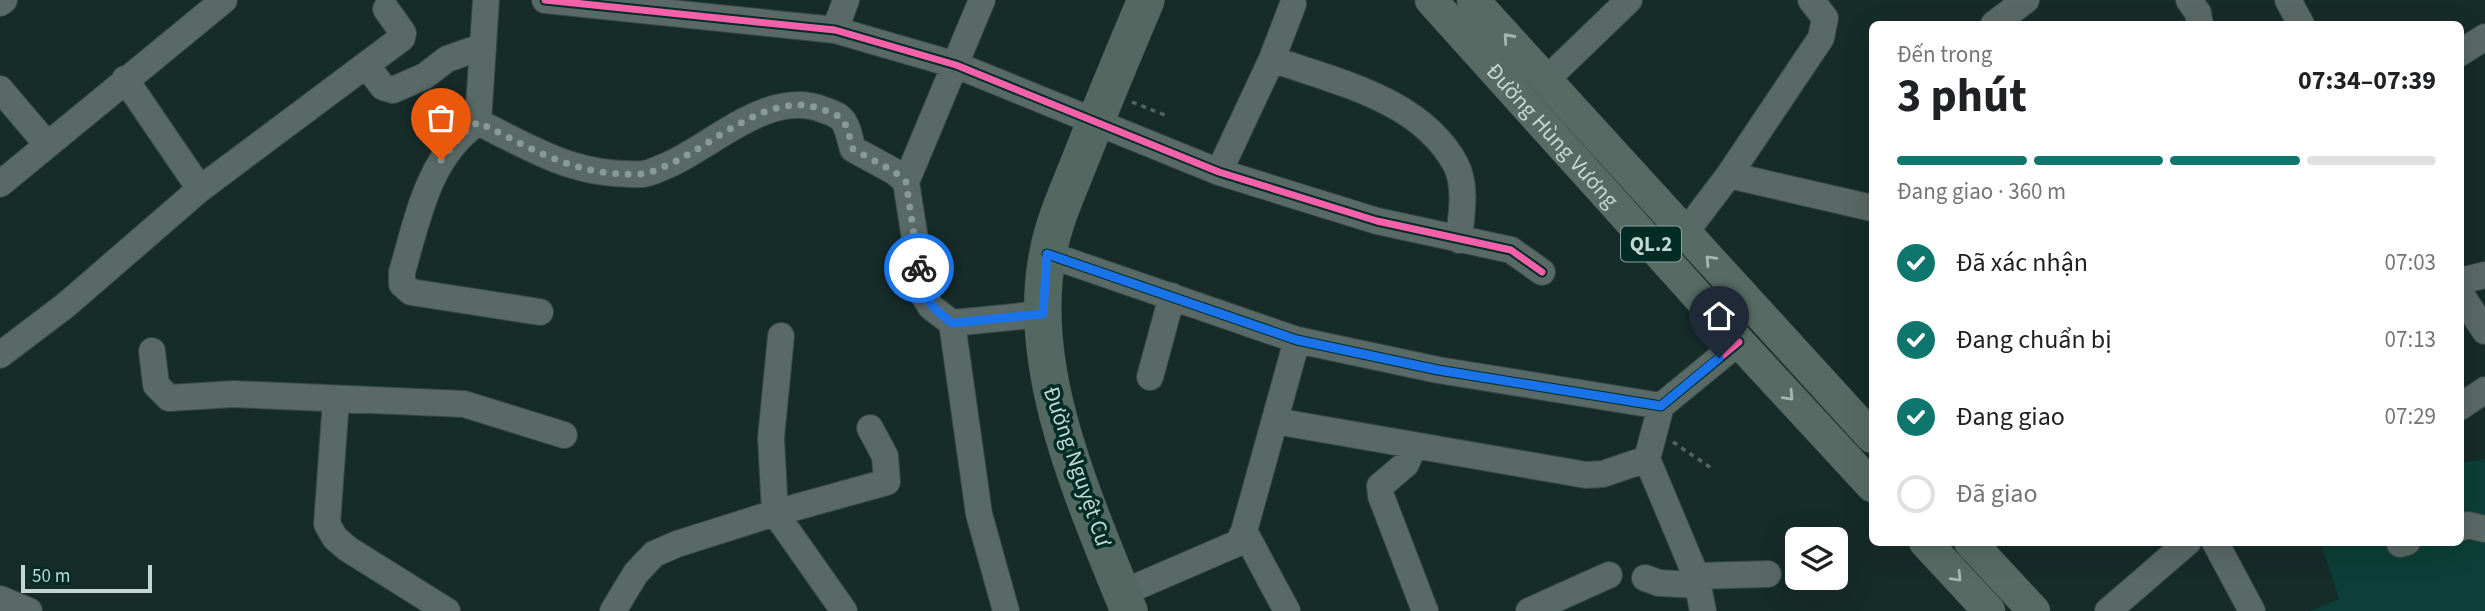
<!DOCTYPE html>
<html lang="vi">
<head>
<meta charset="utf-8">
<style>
	:root { --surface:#fff; --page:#f2f2f2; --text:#202124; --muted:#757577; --line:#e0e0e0; --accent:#0f766e }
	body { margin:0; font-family:"Source Sans 3",sans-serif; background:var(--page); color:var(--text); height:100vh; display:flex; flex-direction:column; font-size:26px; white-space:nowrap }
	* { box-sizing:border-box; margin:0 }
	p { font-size:23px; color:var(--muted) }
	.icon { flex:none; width:38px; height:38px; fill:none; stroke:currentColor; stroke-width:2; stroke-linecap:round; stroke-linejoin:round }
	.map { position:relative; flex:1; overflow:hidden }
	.drawer { position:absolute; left:1869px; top:21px; width:595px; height:525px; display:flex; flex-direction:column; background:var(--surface); border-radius:10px; box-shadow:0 7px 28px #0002 }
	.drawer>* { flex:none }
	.controls { position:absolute; left:1785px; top:527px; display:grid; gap:14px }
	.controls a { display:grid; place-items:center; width:63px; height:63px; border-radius:10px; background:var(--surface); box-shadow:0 7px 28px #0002; font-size:35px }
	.scale { position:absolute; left:21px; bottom:18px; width:131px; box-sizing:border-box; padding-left:7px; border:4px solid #c2d7d2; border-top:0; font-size:19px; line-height:24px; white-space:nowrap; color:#c2d7d2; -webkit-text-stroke:5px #012c25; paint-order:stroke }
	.pin { position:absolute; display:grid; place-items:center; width:60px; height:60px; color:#fff; margin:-72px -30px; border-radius:50% 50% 50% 0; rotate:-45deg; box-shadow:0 0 7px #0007 }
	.pin .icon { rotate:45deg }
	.courier { position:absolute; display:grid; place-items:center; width:70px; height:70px; margin:-35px; border:5px solid #1a73e8; border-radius:50%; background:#fff; color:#222; box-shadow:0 2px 9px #0007 }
	.headline em { font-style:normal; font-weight:700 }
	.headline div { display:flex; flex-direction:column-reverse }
	.headline { display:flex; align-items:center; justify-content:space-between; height:119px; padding:0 28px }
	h1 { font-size:46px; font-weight:700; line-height:52px }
	.bar { display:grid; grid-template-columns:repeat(4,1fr); gap:10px 7px; align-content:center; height:84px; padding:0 28px }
	.bar i { height:9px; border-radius:5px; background:var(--line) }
	.bar .active { background:var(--accent) }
	.bar p { grid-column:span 4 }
	ol { padding:0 28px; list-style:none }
	li { display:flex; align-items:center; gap:21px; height:77px }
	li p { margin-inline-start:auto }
	li .icon { padding:7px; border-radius:50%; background:var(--accent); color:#fff; stroke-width:4 }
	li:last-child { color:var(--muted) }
	li i { width:38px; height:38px; border:4px solid var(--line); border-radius:50% }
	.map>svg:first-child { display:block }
	.built { fill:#0c3f37 }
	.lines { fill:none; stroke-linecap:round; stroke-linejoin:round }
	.minor-casing { stroke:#364744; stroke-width:28 }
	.major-casing { stroke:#364744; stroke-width:33 }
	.highway-casing { stroke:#364744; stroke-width:38 }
	.path { stroke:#546260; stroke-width:3.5; stroke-dasharray:5 5; stroke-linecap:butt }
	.minor { stroke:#596966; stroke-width:26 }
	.major { stroke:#576b64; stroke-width:32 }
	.highway { stroke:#526860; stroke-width:37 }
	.cycleway-casing { stroke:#012c25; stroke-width:11 }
	.cycleway { stroke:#f560ab; stroke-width:7 }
	.oneway { stroke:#a2b7b1 }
	.done { stroke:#869b97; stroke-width:7; stroke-dasharray:0 12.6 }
	.route { stroke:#1a73e8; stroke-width:9 }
	.labels { text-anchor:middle; stroke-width:7; stroke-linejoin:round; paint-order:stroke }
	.shield { fill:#012c25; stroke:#88a49e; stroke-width:2 }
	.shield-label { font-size:21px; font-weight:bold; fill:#c2d7d2 }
	.street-label { font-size:23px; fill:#c2d7d2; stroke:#012c25 }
</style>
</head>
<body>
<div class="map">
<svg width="2485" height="611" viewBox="0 0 2485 611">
	<rect width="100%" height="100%" fill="#162c29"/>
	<path class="built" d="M2485,459v152h-175l29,-12 -18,-56 139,-1 1,-79z"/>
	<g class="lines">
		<g class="minor-casing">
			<path id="minor" d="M545,0l290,30 121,35 263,107 158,49 134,29 31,22
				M982,0l-76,182 18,114 7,11 21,16 91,-9
				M2189,0l9,13 2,11
				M2288,0l13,24
				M0,3l4,-3
				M1994,24l32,-24
				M835,30l11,-30
				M2460,53l25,-16
				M1272,59l21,-55
				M366,65l17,22 10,3 32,-14 22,-17 34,-12
				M125,79l75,110
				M1546,80l83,-80
				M0,89l46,54
				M478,122c58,29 98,55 165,52 9,-1 17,-6 25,-9 46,-20 101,-77 156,-55 8,3 17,5 21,14 4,7 5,17 8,25l42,23 11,10
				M478,122c-50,35 -60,96 -76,150v12l9,8 129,20
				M478,122l8,-122
				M1219,172l53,-113c64,23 149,40 184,106 11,22 5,52 3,75
				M1729,175l143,33
				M0,184l224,-184
				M1685,233l44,-58 92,-137 4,-20 -14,-18
				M1047,254l250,86 141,30 223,36 78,-64
				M2460,281l25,-6
				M2460,293l25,38
				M952,323l27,191 27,97
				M781,336l-10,102 4,75 69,98
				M152,351l4,34 13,13 65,-4 230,10 100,31
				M0,355l66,-50 134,-116 202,-151 1,-5 -17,-24
				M1150,377l22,-81
				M336,400l-9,124 8,14 13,11 99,62
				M1661,406l-14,53 49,117 7,35
				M2460,407l25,-17
				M1275,421l311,54 17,-1 44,-15
				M1414,445l-8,19 -26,22 1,10 44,115
				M2460,528l8,-3 17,4
				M1244,531l43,80
				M2215,542l37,69
				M2400,544l7,-2
				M1696,576l72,-2
				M1645,578l14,5 39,2
				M1122,593l116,-50 6,-12 53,-191
				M0,599l29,12
				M613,611l23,-38 18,-19 23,-10 98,-31 112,-31 -2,-26 -15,-28
				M1529,611l80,-36
				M2108,611l80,-69"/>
		</g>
		<g class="major-casing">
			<g id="major">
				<path id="s1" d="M1431,0l308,342 133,144"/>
				<path d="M1473,0l399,437"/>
				<path d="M1925,542l64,69"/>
				<path d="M1970,542l64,69"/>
			</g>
		</g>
		<g class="highway-casing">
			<path id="highway" d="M1129,611c-43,-108 -105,-241 -81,-358 6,-33 21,-64 33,-95 21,-53 43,-106 65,-158"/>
		</g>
		<path class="path" d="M1132,102l35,14
			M1673,442l41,28"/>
		<use href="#minor" class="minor"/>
		<use href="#major" class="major"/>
		<use href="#highway" class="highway"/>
		<g class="cycleway-casing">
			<path id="cycleway" d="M545,0l290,30 121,35 263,107 158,49 134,29 31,22
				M1047,254l250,86 141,30 223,36 78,-64"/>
		</g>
		<use href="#cycleway" class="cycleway"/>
	</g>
	<defs><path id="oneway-chevron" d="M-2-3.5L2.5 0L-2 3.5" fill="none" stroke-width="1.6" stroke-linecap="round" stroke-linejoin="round" transform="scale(1.75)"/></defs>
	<g class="oneway">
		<use href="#oneway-chevron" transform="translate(1508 38) rotate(-132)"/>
		<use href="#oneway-chevron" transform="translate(1710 260) rotate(-133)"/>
		<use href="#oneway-chevron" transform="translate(1789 396) rotate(47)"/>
		<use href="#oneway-chevron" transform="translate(1957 577) rotate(47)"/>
	</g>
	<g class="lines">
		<path class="done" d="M441,160l22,-27 15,-11c58,29 98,55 165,52 9,-1 17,-6 25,-9 46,-20 102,-77 156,-55 8,3 17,5 21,14 4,7 5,17 8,25l42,23 11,10 13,86"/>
		<path class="route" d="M919,268c5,31 8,36 33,55l91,-9 4,-60 250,86 141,30 223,36 58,-48"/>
	</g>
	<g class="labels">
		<rect class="shield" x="1621" y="226.5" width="60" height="35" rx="5"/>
		<g class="shield-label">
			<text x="1651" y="251">QL.2</text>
		</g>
		<g class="street-label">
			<text dy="8" stroke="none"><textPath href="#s1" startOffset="182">Đường Hùng Vương</textPath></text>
			<text transform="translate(1078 466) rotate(71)" y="8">Đường Nguyệt Cư</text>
		</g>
	</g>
</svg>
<div class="controls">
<a><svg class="icon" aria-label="layers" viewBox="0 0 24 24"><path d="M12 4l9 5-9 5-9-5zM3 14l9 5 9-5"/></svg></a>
</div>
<div class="scale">50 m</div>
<div class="pin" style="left:441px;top:160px;background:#ea580c"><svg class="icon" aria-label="bag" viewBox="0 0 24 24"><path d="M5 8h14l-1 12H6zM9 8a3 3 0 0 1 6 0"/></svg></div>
<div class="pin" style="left:1719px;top:358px;background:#1f2937"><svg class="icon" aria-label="home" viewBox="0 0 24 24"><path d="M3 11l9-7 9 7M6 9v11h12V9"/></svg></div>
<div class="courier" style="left:919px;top:268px"><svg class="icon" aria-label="bike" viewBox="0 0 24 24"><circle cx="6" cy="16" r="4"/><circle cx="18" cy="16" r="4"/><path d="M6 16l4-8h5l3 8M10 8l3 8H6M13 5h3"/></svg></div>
<section class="drawer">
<div class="headline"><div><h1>3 phút</h1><p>Đến trong</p></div><em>07:34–07:39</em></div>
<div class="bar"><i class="active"></i><i class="active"></i><i class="active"></i><i></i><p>Đang giao · 360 m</p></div>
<ol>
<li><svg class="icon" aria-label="check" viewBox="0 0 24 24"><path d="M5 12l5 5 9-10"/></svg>Đã xác nhận<p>07:03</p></li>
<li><svg class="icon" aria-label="check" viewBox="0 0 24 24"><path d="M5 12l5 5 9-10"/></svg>Đang chuẩn bị<p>07:13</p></li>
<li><svg class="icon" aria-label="check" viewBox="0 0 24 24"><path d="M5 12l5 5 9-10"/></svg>Đang giao<p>07:29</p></li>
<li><i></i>Đã giao</li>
</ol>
</section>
</div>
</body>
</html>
